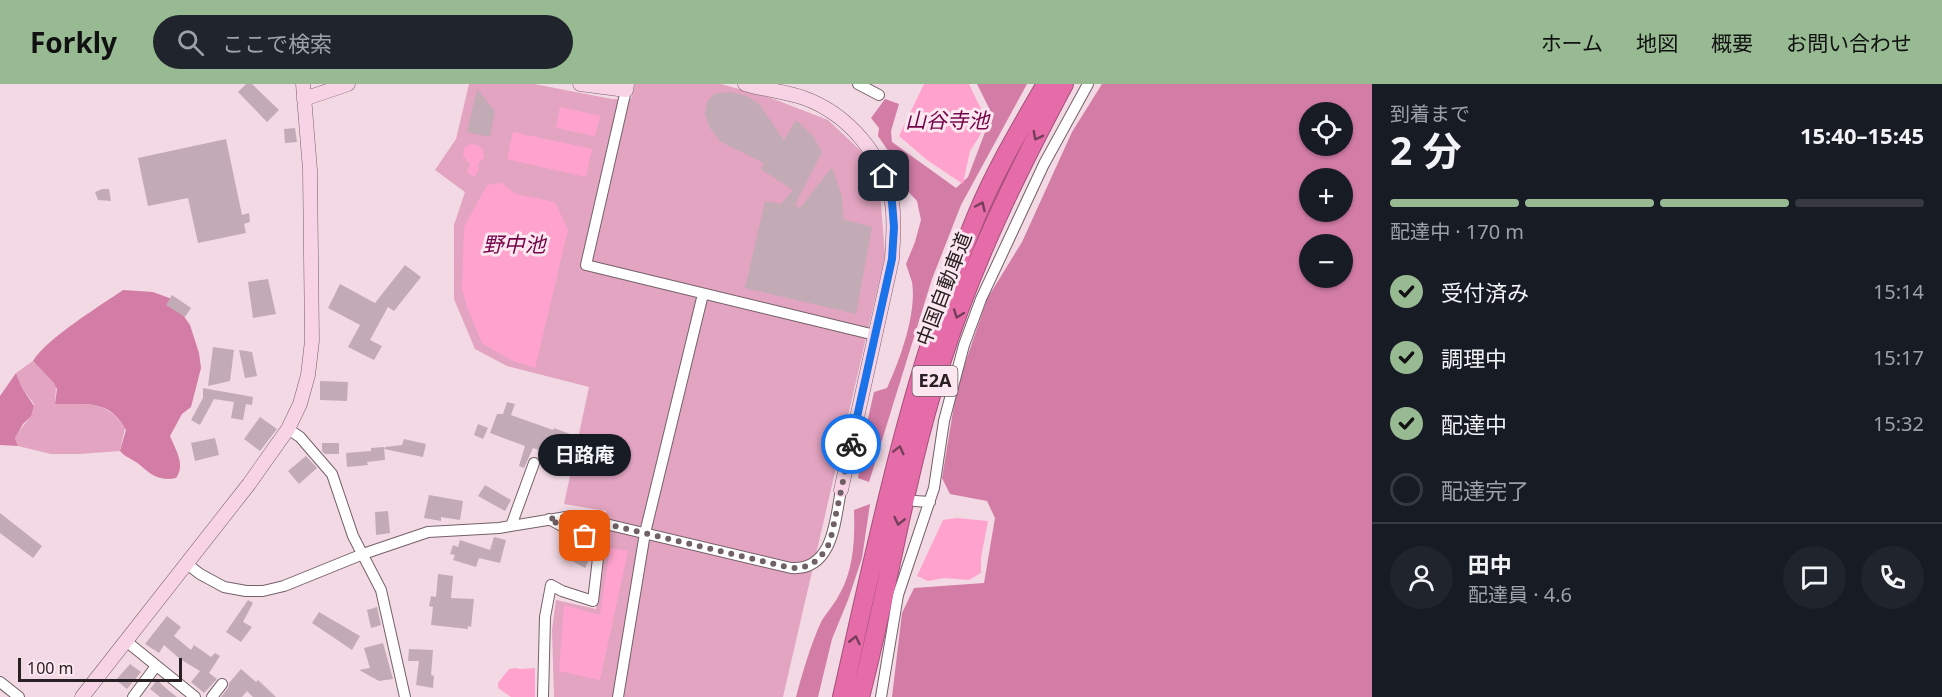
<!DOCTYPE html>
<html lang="ja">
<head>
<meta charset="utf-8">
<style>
	:root { --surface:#171b24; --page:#20242c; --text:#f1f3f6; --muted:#9ea1a6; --line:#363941; --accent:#97ba93 }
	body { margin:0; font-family:"Noto Sans","Noto Sans JP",sans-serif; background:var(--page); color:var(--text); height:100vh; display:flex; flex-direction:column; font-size:22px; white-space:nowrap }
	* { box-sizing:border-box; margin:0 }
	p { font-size:20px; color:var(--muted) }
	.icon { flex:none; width:33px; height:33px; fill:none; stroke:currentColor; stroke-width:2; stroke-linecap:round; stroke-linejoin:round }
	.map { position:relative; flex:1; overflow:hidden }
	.details { display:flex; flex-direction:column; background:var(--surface); width:570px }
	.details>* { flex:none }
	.controls { position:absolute; left:1299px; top:18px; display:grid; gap:12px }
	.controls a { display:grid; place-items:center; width:54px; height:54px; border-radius:50%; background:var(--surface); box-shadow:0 2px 4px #0004; font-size:30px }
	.scale { position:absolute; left:18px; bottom:15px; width:164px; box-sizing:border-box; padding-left:6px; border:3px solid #292023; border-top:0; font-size:16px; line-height:21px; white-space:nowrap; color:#292023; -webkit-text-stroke:4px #fce7f0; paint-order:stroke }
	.pin { position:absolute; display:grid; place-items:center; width:51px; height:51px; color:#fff; margin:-26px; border-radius:12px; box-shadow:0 3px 9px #0006 }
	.courier { position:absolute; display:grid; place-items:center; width:60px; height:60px; margin:-30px; border:4px solid #1a73e8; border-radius:50%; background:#fff; color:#222; box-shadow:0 2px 8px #0007 }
	.bubble { position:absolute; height:42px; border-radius:21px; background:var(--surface); box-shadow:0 2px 4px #0004; font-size:20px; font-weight:700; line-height:42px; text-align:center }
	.head em { font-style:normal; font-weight:700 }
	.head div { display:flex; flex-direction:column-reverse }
	.head { display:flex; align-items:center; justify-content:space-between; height:102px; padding:0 18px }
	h1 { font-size:39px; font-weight:700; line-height:45px }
	.bar { display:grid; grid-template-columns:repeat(4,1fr); gap:9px 6px; align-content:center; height:72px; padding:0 18px }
	.bar i { height:8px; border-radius:4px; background:var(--line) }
	.bar .on { background:var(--accent) }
	.bar p { grid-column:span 4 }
	.line { display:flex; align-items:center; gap:15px; padding:0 18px; border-top:2px solid var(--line) }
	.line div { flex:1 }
	.round { display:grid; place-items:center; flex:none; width:63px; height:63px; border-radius:32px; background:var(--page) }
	ol { padding:0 18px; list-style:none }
	li { display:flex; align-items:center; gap:18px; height:66px }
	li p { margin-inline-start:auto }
	li .icon { padding:6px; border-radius:50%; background:var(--accent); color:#111; stroke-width:4 }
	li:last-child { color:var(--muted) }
	li i { width:33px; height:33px; border:3px solid var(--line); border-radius:50% }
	header { display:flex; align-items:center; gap:36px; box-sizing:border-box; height:84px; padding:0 30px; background:var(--accent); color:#111 }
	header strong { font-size:28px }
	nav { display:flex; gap:33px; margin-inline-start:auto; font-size:21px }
	.search { width:420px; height:54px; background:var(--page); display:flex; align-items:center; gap:15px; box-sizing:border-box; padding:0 21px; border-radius:33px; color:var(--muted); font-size:22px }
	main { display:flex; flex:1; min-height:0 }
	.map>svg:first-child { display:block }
	.green { fill:#e2a4c0 }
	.forest { fill:#d37ca6; fill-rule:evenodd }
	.water { fill:#ffa3ce }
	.building { fill:#c3abb5 }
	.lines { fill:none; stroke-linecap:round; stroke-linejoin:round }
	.street-casing { stroke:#756069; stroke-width:12 }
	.secondary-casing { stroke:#756069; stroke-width:15 }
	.highway-casing { stroke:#a4517a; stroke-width:20 }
	.street { stroke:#fff; stroke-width:10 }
	.secondary { stroke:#f8d3e5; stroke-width:14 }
	.highway { stroke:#e66ba9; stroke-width:18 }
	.oneway { stroke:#753e59 }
	.done { stroke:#6f6166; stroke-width:6; stroke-dasharray:0 10.8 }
	.route { stroke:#1a73e8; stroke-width:8 }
	.labels { text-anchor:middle; stroke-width:6; stroke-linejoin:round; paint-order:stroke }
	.shield { fill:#fce7f0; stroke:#685c60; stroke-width:1.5 }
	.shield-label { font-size:18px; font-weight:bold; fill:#292023 }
	.street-label { font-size:20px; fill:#292023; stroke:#fce7f0 }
	.water-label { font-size:21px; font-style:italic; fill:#730449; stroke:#fce7f0 }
</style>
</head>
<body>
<header>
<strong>Forkly</strong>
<div class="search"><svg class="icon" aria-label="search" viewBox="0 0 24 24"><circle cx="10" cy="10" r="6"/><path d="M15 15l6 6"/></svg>ここで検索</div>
<nav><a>ホーム</a><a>地図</a><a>概要</a><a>お問い合わせ</a></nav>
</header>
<main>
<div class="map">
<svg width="1372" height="613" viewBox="0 0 1372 613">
	<rect width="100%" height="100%" fill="#f2d9e3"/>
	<path class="green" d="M469,0h65l78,15h19l4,-15h86l50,14 57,22 34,32 18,39 5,65 -102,441h-229l-2,-67 4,-30 40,9 10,-98 -42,-7 25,-117 -82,-21 -32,-17 -21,-50v-74l11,-33 -30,-22 21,-31z
		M33,277l23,24 -1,19c33,1 49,-6 70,24l-5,23 -41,3h-28l-33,-8 -3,-8c6,-12 18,-20 19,-34l-12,-16 -6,-15z"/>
	<path class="forest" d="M977,0h50l-66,121 -29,74 -63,203 -11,-4 7,-46 9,-40 13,-4c13,-28 30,-75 25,-106 -2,-6 -4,-12 -6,-18l9,-22 6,-22 -4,-19 -17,-18 -9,-28 -13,-19 1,-8 -8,-10 14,-19 14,5 -8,27 1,11 64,46 12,-11 19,-50 2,-19z
		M1102,0h270v613h-480l10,-84 12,-25 70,-5 11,-65 -8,-17 -37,-7 -8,-16 15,-91 30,-88 35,-57 50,-110zM1310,28h32v34h-32zM1310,94h32v34h-32zM1310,160h32v34h-32z
		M123,206l30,2 19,7 18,26 9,28 2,15 -10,39 -9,7 -12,22c5,13 16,28 6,42 -19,4 -26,-5 -40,-16 -6,-4 -11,-5 -16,-11l6,-21c-18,-32 -39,-25 -71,-26l2,-15 -3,-6 -21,-22c14,-23 67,-55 90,-71z
		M16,289l6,15 12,18 -3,10 -8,8 -8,14 3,8 -18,-1v-49z
		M870,420l-8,54 -14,42 -16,39 -14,58h-22c7,-26 14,-50 25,-75 5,-9 13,-17 18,-27 15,-25 16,-57 15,-85z"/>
	<path class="water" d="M924,0h45l12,25 3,20 -14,22 -7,33 -36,-24 -28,-24z
		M560,23l40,9 -5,20 -39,-8z
		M513,48l79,17 -6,28 -79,-18z
		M470,60l8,1 5,5 1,7 -6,7 1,5 -4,7 -5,-1 -3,-4 3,-7 -7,-8 1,-8z
		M501,99l15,11 39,8 13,28 -33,138 -24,-8 -29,-17 -15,-36 -5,-19 2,-61 23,-42z
		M957,434l31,3 -7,37v15l-12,7 -25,-2 -16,3 -11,-5 26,-56z
		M610,464l18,3 -28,129 -41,-9 5,-66 36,10z
		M516,584l3,1 16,-1v29h-24l-13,-9v-5l11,-14z"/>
	<path class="building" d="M246,0h6l27,26 -12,12 -29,-30z
		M477,5l18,22 -5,26 -23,-5z
		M730,8l17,4 12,8 25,36 12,-20 17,16 9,16 -27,53 5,3 32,-41 10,29 1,23 29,8 -16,87 -111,-26 20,-87 16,3 12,-14 -32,-21 3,-6 -43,-21 -11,-14 -5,-14 2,-12 7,-8z
		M295,44l2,14 -12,1 -1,-14z
		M226,55l16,76 7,-2 1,9 -6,2 2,9 -48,10 -10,-45 -40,8 -10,-48z
		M102,105h7l2,12 -13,-1 -3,-8z
		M405,181l16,12 -27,34 -6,-4 -18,33 12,6 -8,14 -26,-13 12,-22 -32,-17 12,-24 35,19z
		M268,195l8,35 -23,4 -5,-36z
		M172,211l19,13 -6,9 -19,-12z
		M213,263l21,3 -4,31 -22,5z
		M239,266l13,2 5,24 -12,2z
		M320,297l28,1 -1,19 -27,-1z
		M203,304l50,9 -1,8 -6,-1 -3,16 -12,-2 3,-16 -20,-3 -14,26 -9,-5 12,-22z
		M507,318l8,2 -4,11 42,15 1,-2 16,6 -8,24 -29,-10 -9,20 -5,-2 6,-20 -35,-13 7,-19h6z
		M260,333l17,12 -17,22 -16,-12z
		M478,340l10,4 -5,11 -9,-4z
		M215,354l4,17 -24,6 -4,-18z
		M404,355l22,5 -3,13 -39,-8 1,-2 17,-2z
		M322,359h17v11h-14l-3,-3z
		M384,363l1,13 -18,2 1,3 -21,2 -1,-14 25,-2v-3z
		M306,372l11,12 -18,16 -11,-13z
		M485,401l26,15 -6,11 -27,-15z
		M429,411l34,6 -3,19 -19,-3v4l-17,-3z
		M388,427l2,22 -14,2 -1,-23z
		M0,429l42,33 -9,12 -33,-25z
		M494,453l12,3 -6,23 -21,-5 -3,9 -23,-7 2,-5 -5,-1 3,-9 5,2 2,-7 30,10z
		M568,454l24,10 -1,8 -6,12 -13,-7 3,-6 -12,-6z
		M438,490l15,2 -2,22 23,1 -3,28 -3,-1v3l-37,-4 2,-18 -4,-1 2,-10 5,1z
		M248,516l5,3 -10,19 9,5 -11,15 -15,-10z
		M377,523l4,18 -10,3 -4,-18z
		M319,528l41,24 -8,14 -40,-27z
		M167,532l14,11 -7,9 17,14 3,-5 17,12 4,-4 5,3 -11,17 8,6 -13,14 -13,-11 9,-11 -20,-12 -16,-14 -5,8 -14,-9z
		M383,559l10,36 -14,2 -20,-11 11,-2 -6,-20z
		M409,565l24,1 -2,25 3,1 -1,12 -17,-3 3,-24h-11z
		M130,580l11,8 -14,17 -11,-9z
		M241,585l15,13 2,-2 18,17h-23l-6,-6 -5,6h-21l7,-9 1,-5z
		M157,596l11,10 9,7h-17l-10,-8z"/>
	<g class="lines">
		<g class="street-casing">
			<path id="street" d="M858,0l21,11
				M626,6l-40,175 289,70
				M288,345l12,8 32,37 21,62 28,54 24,107
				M915,417l15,1
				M511,442l23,-63
				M187,480l13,10 24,13 22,4h17l21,-5 79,-32 65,-22 71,-4 73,-12 219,52c42,3 44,-47 50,-78
				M126,557l69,56
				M0,598l19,15
				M133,613l23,-31
				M212,613l10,-13
				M543,613l2,-80 6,-32 11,6 31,10 7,-60 -29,-10 -22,-12
				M618,613l27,-164 58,-239
				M881,613l17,-102 36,-107 10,-67 20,-76 17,-46 63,-135 44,-80"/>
		</g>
		<g class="secondary-casing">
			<path id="secondary" d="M580,0l46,6 1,-6
				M745,0c20,6 39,7 59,14 44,16 80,58 88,105 3,19 1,37 0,56l-51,231
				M304,15l44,-15
				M82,613l167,-213 39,-55 12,-25 8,-29 4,-34 -2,-171 -7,-86"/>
		</g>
		<g class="highway-casing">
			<path id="highway" d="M842,613c37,-163 70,-326 134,-480 19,-46 45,-90 70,-133
				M860,613c29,-110 45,-223 80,-331 31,-100 75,-190 124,-282"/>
		</g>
		<use href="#street" class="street"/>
		<use href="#secondary" class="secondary"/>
		<use href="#highway" class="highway"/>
	</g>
	<defs><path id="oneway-chevron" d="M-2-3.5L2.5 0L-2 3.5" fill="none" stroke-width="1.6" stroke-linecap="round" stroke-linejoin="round" transform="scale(1.5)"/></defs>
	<g class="oneway">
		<use href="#oneway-chevron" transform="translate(1037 52) rotate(118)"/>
		<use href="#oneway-chevron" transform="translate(981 122) rotate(-65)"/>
		<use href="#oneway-chevron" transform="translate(958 230) rotate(110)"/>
		<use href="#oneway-chevron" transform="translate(899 366) rotate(-76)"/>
		<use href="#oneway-chevron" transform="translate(899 437) rotate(103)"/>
		<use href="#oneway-chevron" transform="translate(855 556) rotate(-77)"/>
	</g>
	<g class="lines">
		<path class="done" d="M585,452l-14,-5 -22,-12 23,-3 219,52c20,1 30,-9 39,-26l21,-98"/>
		<path class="route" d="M851,360l41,-185 2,-32 -2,-25 -8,-26"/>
	</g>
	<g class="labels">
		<rect class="shield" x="912.5" y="282" width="45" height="30" rx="4.5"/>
		<g class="shield-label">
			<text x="935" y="303">E2A</text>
		</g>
		<g class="street-label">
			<text transform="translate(944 205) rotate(-69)" y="7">中国自動車道</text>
		</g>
		<g class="water-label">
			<text x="947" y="44">山谷寺池</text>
			<text x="514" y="168">野中池</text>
		</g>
	</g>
</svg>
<div class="controls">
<a><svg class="icon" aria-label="locate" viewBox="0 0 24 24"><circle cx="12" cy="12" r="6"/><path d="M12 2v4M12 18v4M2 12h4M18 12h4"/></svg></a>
<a>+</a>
<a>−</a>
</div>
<div class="scale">100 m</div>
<div class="pin" style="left:585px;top:452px;background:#ea580c"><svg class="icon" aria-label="bag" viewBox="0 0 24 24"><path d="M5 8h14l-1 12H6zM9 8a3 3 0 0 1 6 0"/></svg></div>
<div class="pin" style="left:884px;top:92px;background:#1f2937"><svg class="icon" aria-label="home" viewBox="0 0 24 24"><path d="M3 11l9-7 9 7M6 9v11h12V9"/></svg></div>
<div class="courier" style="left:851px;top:360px"><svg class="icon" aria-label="bike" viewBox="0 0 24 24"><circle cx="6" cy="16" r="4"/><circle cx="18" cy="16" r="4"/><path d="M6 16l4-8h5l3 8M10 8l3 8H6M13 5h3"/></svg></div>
<div class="bubble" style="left:538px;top:350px;width:93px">日路庵</div>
</div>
<section class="details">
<div class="head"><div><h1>2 分</h1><p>到着まで</p></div><em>15:40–15:45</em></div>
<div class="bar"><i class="on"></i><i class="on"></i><i class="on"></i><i></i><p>配達中 · 170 m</p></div>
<ol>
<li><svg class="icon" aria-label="check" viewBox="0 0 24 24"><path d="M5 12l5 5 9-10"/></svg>受付済み<p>15:14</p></li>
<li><svg class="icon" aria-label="check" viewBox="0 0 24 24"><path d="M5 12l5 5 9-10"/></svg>調理中<p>15:17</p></li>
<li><svg class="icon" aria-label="check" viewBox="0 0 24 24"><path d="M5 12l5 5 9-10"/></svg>配達中<p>15:32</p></li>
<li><i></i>配達完了</li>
</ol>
<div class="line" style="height:108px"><a class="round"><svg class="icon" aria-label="person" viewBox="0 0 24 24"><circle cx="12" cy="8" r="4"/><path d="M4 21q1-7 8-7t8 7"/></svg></a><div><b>田中</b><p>配達員 · 4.6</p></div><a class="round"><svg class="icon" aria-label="chat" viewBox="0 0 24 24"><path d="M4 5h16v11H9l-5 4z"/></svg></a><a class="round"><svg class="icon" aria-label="phone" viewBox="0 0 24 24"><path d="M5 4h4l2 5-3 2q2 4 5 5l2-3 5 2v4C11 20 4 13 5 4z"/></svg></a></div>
</section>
</main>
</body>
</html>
